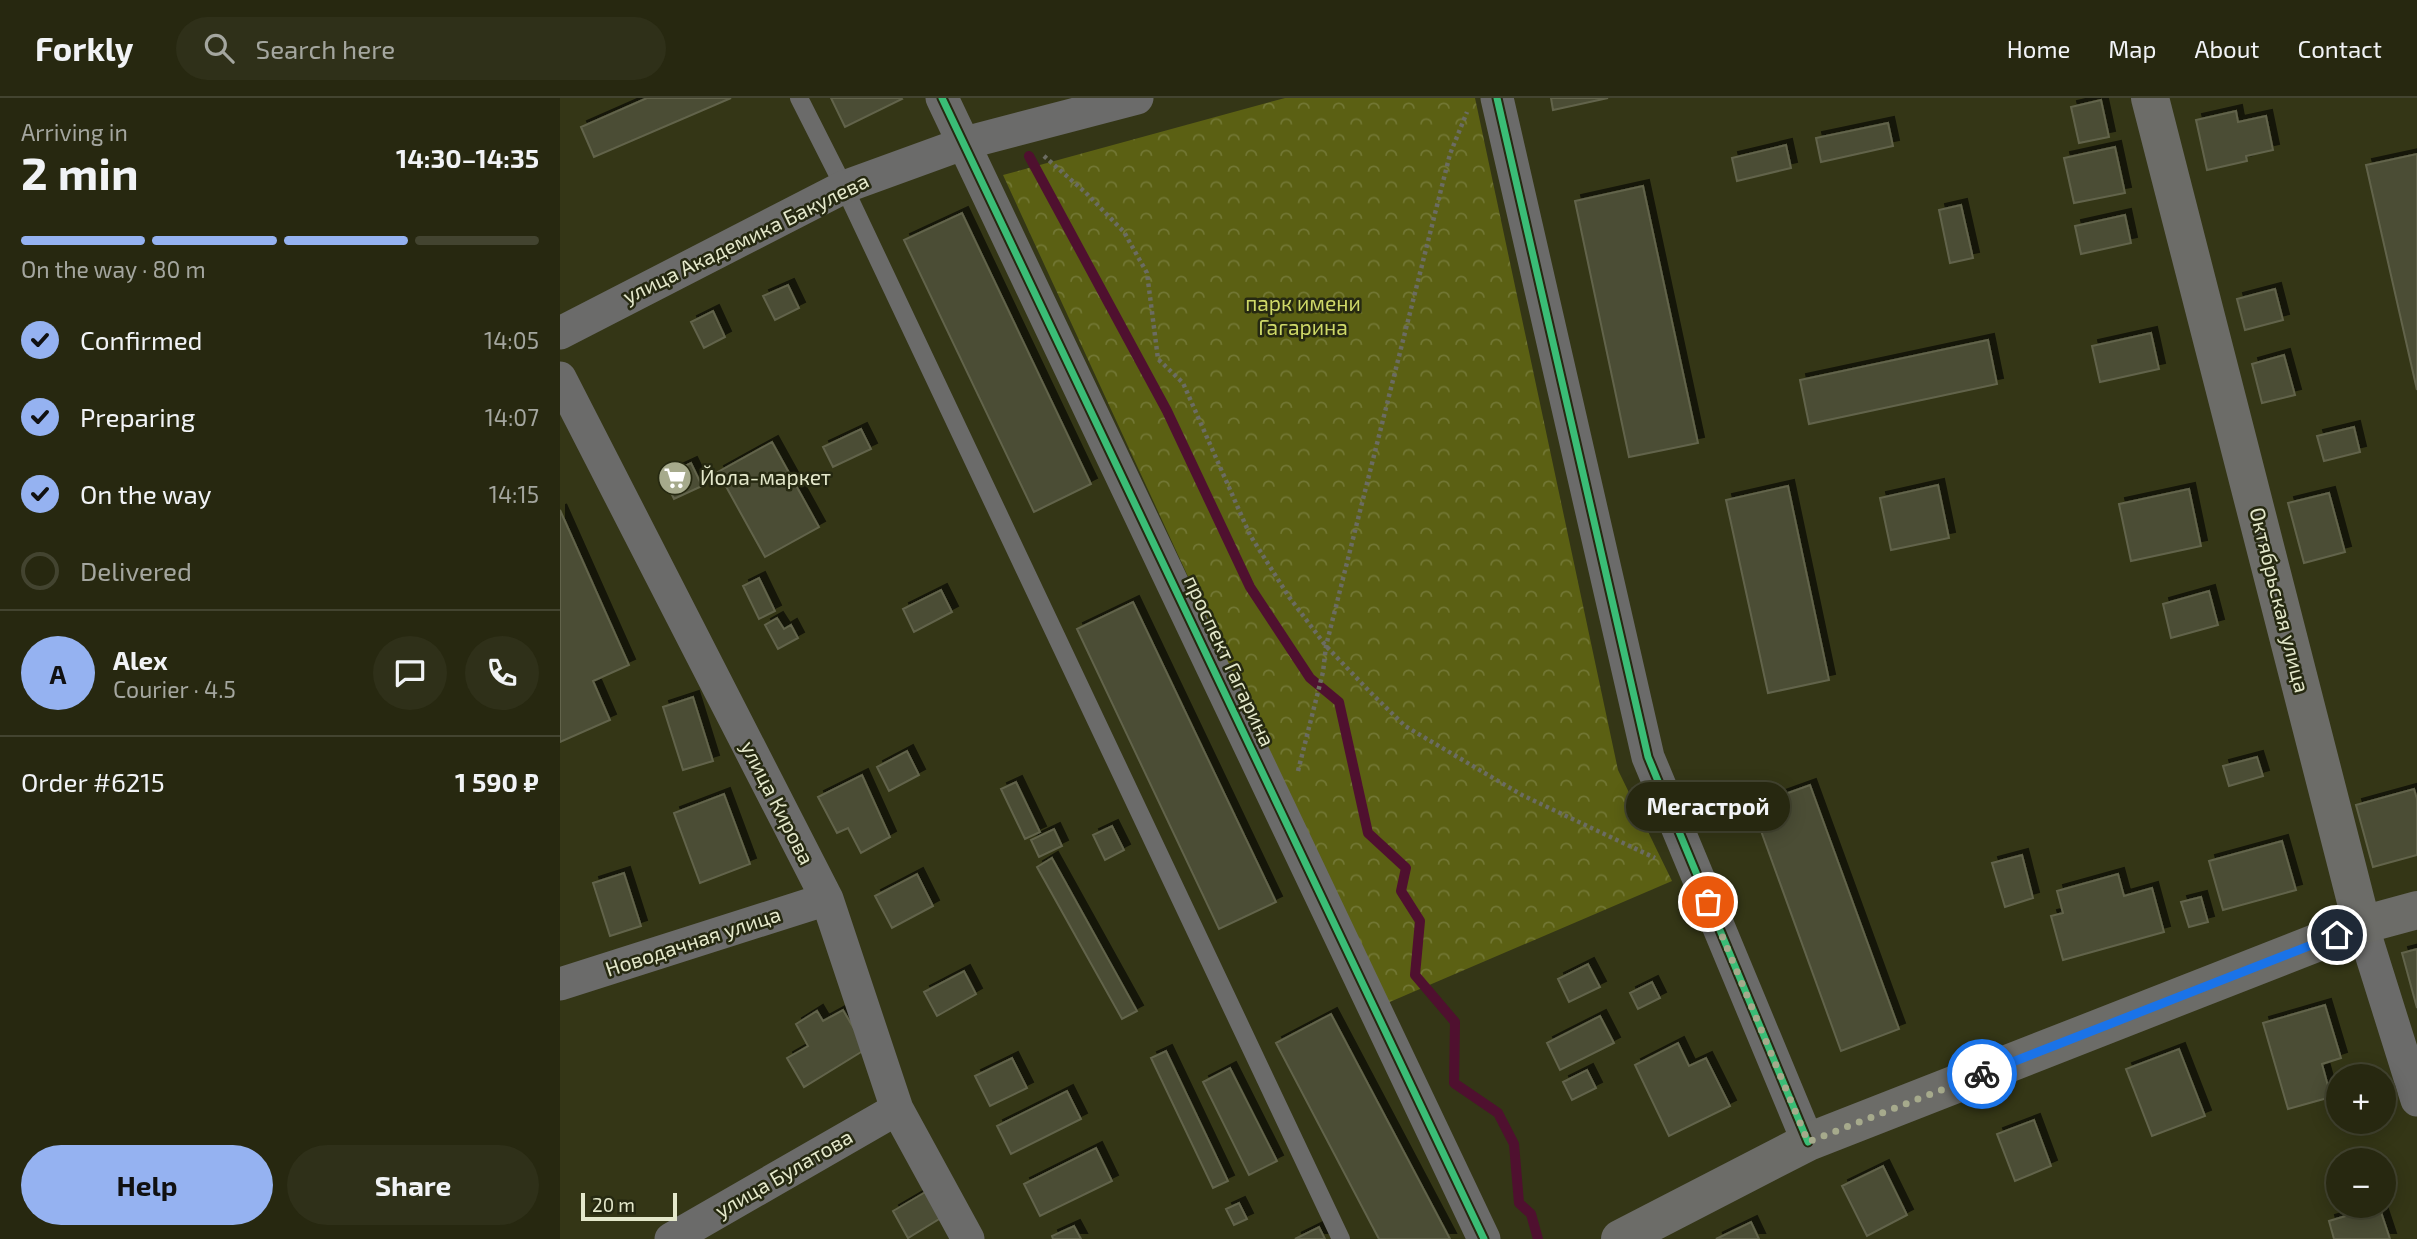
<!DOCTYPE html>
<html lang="en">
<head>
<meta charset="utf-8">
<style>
	:root { --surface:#272810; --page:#2f3019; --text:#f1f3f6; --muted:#a4a69f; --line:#434430; --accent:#95b2f1 }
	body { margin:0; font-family:"Exo 2",sans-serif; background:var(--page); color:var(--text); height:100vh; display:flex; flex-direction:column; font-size:26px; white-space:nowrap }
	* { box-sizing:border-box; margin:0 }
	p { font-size:23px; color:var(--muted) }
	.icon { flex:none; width:38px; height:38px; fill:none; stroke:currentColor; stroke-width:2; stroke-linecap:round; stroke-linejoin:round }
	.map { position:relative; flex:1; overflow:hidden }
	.drawer { display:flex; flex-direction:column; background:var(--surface); width:560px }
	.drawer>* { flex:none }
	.tools { position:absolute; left:1766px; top:966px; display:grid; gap:14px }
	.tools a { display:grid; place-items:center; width:70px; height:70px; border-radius:50%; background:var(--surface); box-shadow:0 4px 18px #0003,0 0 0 2px var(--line); font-size:35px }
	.scale { position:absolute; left:21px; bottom:18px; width:96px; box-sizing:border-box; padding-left:7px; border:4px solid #e4e8cb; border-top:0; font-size:19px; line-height:24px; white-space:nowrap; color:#e4e8cb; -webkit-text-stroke:5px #262911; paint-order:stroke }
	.pin { position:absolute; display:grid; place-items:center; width:60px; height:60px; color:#fff; margin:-30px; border:4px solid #fff; border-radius:50%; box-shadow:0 2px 7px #0007 }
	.courier { position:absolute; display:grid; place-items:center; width:70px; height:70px; margin:-35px; border:5px solid #1a73e8; border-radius:50%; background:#fff; color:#222; box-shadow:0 2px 9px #0007 }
	.bubble { position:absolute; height:49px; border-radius:24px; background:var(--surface); box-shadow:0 4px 18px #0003,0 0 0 2px var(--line); font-size:23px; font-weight:700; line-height:49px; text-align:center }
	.summary em { font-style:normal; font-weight:700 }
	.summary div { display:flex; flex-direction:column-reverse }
	.summary { display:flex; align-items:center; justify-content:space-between; height:119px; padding:0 21px }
	h1 { font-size:46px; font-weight:700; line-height:52px }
	.bar { display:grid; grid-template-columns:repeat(4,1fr); gap:10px 7px; align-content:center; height:84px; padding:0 21px }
	.bar i { height:9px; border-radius:5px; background:var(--line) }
	.bar .active { background:var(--accent) }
	.bar p { grid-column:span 4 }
	.line { display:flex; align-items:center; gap:18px; padding:0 21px; border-top:2px solid var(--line) }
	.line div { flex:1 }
	.round { display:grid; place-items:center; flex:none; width:74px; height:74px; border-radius:37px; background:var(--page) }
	ol { padding:0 21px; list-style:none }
	li { display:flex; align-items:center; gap:21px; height:77px }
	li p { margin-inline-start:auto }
	li .icon { padding:7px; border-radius:50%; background:var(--accent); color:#111; stroke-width:4 }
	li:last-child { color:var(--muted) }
	li i { width:38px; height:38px; border:4px solid var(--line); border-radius:50% }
	.primary-button { display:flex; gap:14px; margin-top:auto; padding:14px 21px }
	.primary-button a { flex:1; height:80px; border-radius:42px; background:var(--accent); color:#111; font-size:28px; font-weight:700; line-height:80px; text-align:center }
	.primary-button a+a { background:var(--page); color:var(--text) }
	header { display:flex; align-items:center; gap:42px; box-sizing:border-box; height:98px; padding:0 35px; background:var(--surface); border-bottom:2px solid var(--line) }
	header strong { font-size:33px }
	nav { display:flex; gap:38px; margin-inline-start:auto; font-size:24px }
	.search { width:490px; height:63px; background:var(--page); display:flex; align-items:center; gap:18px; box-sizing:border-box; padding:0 24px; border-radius:38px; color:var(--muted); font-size:26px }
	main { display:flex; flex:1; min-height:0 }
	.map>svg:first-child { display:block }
	.forest { fill:url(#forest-crowns) }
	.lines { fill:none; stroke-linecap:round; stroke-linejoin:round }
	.stream { stroke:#4f102f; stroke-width:10 }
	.building { fill:#4b4d34; stroke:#62644b; stroke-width:2; filter:url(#shadow) }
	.path { stroke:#6b6c62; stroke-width:4.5; stroke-dasharray:3.5 3.5; stroke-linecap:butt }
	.lane { stroke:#6b6b6a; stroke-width:18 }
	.street { stroke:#6b6b6a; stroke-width:33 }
	.secondary { stroke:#6c6c68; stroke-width:38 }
	.cycleway-casing { stroke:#262911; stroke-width:11 }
	.cycleway { stroke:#3abd76; stroke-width:7 }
	.done { stroke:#a6aa8c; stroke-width:7; stroke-dasharray:0 12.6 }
	.route { stroke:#1a73e8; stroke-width:9 }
	.labels { text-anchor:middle; stroke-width:5; stroke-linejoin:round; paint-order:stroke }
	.street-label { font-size:21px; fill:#e4e8cb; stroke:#262911 }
	.park-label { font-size:21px; fill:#cfd968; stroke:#262911 }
	.poi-label { font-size:21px; fill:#e4e8cb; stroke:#262911; text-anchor:start }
</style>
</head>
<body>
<header>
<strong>Forkly</strong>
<div class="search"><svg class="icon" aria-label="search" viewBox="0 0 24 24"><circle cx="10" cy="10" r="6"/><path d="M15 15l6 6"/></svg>Search here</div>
<nav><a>Home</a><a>Map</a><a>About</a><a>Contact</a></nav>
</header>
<main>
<section class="drawer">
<div class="summary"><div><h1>2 min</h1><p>Arriving in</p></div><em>14:30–14:35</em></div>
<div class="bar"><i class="active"></i><i class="active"></i><i class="active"></i><i></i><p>On the way · 80 m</p></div>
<ol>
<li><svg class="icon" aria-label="check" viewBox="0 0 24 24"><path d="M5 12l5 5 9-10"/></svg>Confirmed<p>14:05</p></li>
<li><svg class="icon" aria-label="check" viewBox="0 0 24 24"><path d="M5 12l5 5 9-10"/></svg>Preparing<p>14:07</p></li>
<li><svg class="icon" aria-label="check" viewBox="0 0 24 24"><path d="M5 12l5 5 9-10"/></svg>On the way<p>14:15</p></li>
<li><i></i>Delivered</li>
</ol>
<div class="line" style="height:126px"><b class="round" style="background:var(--accent);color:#111">A</b><div><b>Alex</b><p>Courier · 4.5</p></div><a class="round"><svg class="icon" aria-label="chat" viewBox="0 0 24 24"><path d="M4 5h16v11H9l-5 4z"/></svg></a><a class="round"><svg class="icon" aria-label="phone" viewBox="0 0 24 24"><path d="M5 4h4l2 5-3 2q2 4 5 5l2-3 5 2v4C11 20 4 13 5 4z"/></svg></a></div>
<div class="line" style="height:91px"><div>Order #6215</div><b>1 590 ₽</b></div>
<div class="primary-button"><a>Help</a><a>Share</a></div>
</section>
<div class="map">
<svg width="1857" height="1141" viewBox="0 0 1857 1141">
	<defs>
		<pattern id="forest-crowns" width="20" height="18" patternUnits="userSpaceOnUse" patternTransform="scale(1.75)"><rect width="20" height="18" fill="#5b6013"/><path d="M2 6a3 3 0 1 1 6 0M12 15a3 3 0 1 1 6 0" fill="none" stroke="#727734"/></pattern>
		<filter id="shadow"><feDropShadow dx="6" dy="-6" stdDeviation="0" flood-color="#0009"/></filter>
	</defs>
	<rect width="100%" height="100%" fill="#343616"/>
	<path class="forest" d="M725,0h190l143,672 54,111 -287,123 -382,-829z"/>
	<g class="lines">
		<path class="stream" d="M469,58l138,255 83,176 60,91 29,24 29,131 38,35 -5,23 19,30 -5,54 40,47 -1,61 44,30 16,31 5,59 12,11 7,25"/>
	</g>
	<path class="building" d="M87,0h84l-137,59 -13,-30z
		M271,0h70l1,1 -57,28z
		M991,0h57l-55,12z
		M1541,2l8,37 -30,6 -8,-36z
		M1676,13l2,11 28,-6 7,34 -27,6 1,5 -40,9 -11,-50z
		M1328,25l5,23 -72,16 -5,-24z
		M1226,47l5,23 -54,13 -5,-23z
		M1555,49l10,46 -51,10 -10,-45z
		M1857,56v236l-51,-225z
		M1083,88l55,257 -69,14 -54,-256z
		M1401,107l12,53 -23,5 -11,-53z
		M402,115l129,271 -57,28 -130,-272z
		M1565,117l6,28 -50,11 -6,-28z
		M228,187l11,23 -24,12 -12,-24z
		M1715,191l8,31 -38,10 -8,-31z
		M153,213l12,26 -21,11 -13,-26z
		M1591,235l8,36 -59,13 -8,-36z
		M1428,242l9,44 -188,40 -9,-44z
		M1724,257l11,40 -33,8 -10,-39z
		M1794,329l6,25 -36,9 -7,-25z
		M301,331l10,20 -38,18 -10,-20z
		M212,344l47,85 -54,30 -47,-85z
		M131,365l11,23 -28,13 -11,-23z
		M1378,387l11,53 -58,12 -11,-52z
		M1228,388l41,194 -61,13 -42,-193z
		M1629,391l12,57 -70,15 -12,-57z
		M1769,395l16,59 -41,11 -16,-60z
		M0,412l69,155 -36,16 17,39 -50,22z
		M199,480l16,33 -16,8 -16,-33z
		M381,492l11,22 -38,20 -11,-23z
		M1649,493l9,34 -47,13 -8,-34z
		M573,504l143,300 -57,27 -142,-300z
		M217,520l7,11 7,-4 7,13 -20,11 -13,-24z
		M133,599l20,64 -30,9 -20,-63z
		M347,653l12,24 -30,16 -12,-24z
		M1697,659l6,19 -34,10 -6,-20z
		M302,677l28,62 -29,16 -13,-25 -11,5 -19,-36z
		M456,684l24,50 -15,7 -24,-50z
		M1250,687l89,244 -58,22 -89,-245z
		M1854,691l3,10v56l-44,12 -17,-62z
		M164,696l26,70 -50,19 -26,-70z
		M552,728l12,24 -19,10 -12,-25z
		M494,731l8,17 -23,11 -8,-17z
		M1722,743l14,49 -73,20 -14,-49z
		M1462,757l11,43 -28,9 -13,-44z
		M492,760l85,153 -15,8 -85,-152z
		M64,775l17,53 -31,10 -17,-53z
		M357,776l16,32 -41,22 -17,-32z
		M1558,776l6,22 28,-8 12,44 -101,28 -12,-44 12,-3 -6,-22z
		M1641,799l7,25 -19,5 -8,-25z
		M1857,851v59l-15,-55z
		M1028,866l12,23 -31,15 -11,-23z
		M404,873l12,23 -39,22 -13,-24z
		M1092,884l8,16 -22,11 -8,-16z
		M1765,907l16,53 -19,6 9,33 -43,12 -25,-86z
		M283,912l23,39 -62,38 -17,-29 21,-12 -12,-22 21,-13 6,10z
		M771,916l119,225h-71l-103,-196z
		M1040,918l14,27 -54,27 -13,-27z
		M1118,945l11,23 17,-8 24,48 -61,30 -34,-71z
		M1619,951l26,67 -53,20 -26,-67z
		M606,953l62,130 -15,7 -62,-130z
		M452,960l15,30 -37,18 -15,-30z
		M670,970l47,93 -28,14 -46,-93z
		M1027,972l9,18 -24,12 -9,-18z
		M507,993l14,28 -70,35 -14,-28z
		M1474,1022l17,46 -36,15 -18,-47z
		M536,1050l16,33 -72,35 -16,-32z
		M1323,1068l24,49 -40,21 -25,-50z
		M374,1089l15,26 -41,25 -15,-27z
		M679,1105l8,16 -13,6 -8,-16z
		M1819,1108l11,33h-56l-5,-18z
		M1191,1124l8,17h-43z
		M514,1128l7,13h-28l-1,-3z
		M759,1129l6,12h-30z"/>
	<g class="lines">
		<path class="path" d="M484,58l42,37 38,39 23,41 11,86 25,24 67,152 39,62 37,49 44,46 35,34 117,69 133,63
			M738,673l25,-99 3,-26 124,-492 17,-42"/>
		<path class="lane" d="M239,0l45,89 497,1052"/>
		<path class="street" d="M382,0l542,1141
			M937,0l151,659 160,385
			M0,235l284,-146 121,-44 172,-45
			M0,280l267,521 70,210 71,130
			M1802,827l55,175
			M0,886l267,-85
			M111,1141l226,-130"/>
		<path class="secondary" d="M1590,0l212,827
			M1060,1141l188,-97 554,-217 55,-15"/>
		<g class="cycleway-casing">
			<path id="cycleway" d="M382,0l542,1141
				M937,0l151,659 160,385"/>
		</g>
		<use href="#cycleway" class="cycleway"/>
	</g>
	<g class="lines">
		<path class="done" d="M1148,804l100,240 174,-68"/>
		<path class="route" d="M1422,976l355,-139"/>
	</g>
	<defs>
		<g id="supermarket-disc" transform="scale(1.75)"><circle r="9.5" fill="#a6aa8c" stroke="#262911"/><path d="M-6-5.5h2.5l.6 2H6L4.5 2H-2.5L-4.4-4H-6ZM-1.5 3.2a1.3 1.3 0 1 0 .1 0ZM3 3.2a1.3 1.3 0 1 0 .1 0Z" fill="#fff"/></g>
	</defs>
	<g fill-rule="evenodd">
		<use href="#supermarket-disc" x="115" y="380"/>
	</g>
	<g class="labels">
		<g class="street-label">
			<text transform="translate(186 141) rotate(-26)" y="7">улица Академика Бакулева</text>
			<text transform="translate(1719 502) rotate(76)" y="7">Октябрьская улица</text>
			<text transform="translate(669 563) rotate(65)" y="7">проспект Гагарина</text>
			<text transform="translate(217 705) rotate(63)" y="7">улица Кирова</text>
			<text transform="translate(133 844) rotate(-18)" y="7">Новодачная улица</text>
			<text transform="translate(224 1076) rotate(-30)" y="7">улица Булатова</text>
		</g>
		<g class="park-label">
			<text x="743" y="213">парк имени<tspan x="743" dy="24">Гагарина</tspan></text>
		</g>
		<g class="poi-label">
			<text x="140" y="387">Йола-маркет</text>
		</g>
	</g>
</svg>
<div class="tools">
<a>+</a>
<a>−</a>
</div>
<div class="scale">20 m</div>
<div class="pin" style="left:1148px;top:804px;background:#ea580c"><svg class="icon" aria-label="bag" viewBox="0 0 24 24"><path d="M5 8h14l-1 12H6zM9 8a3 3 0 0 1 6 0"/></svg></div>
<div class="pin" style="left:1777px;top:837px;background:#1f2937"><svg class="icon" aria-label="home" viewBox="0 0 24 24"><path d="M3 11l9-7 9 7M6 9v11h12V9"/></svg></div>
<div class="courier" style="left:1422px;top:976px"><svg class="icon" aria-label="bike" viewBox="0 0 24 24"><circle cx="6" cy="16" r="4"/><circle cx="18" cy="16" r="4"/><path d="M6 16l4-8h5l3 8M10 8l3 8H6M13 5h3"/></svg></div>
<div class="bubble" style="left:1066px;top:684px;width:164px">Мегастрой</div>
</div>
</main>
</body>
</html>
